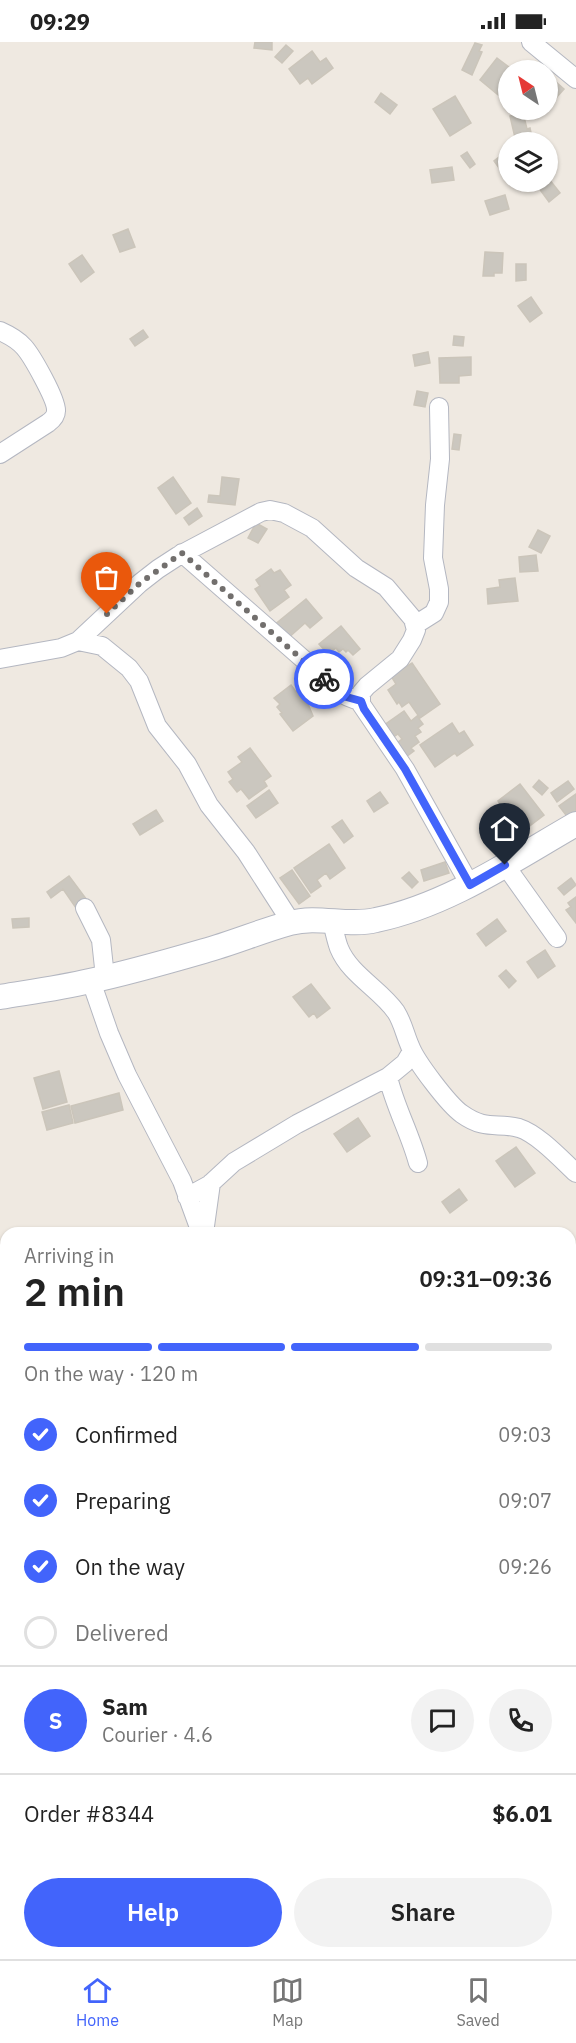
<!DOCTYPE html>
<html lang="en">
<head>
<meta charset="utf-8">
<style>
	:root { --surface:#fff; --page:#f2f2f2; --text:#222; --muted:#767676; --line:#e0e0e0; --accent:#4264fb }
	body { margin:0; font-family:"IBM Plex Sans",sans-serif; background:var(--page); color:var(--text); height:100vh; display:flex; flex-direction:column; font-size:22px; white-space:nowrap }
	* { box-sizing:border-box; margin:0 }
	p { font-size:20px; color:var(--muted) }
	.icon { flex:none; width:33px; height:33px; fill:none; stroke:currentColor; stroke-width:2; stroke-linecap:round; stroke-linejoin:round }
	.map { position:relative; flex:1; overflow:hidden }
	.sheet { position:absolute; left:0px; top:1185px; width:576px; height:732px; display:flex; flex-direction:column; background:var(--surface); border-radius:18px 18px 0 0; box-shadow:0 2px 4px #0004 }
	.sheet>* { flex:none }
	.needle { width:39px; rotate:325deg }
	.buttons { position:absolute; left:498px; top:18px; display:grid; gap:12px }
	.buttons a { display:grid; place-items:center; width:60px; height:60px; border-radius:50%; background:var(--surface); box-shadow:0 2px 4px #0004; font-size:30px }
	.pin { position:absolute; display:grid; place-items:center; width:51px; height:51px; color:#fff; margin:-62px -26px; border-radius:50% 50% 50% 0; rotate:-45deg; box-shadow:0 0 6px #0007 }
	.pin .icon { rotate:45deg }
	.courier { position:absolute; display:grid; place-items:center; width:60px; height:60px; margin:-30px; border:4px solid #4264fb; border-radius:50%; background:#fff; color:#222; box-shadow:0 2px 8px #0007 }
	.headline em { font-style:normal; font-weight:600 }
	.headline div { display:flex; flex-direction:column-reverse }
	.headline { display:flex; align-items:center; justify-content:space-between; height:102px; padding:0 24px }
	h1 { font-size:39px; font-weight:600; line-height:45px }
	.bar { display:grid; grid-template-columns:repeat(4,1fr); gap:9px 6px; align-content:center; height:72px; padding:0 24px }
	.bar i { height:8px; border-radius:4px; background:var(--line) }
	.bar .selected { background:var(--accent) }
	.bar p { grid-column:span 4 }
	.line { display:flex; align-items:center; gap:15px; padding:0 24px; border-top:2px solid var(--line) }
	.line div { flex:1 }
	.round { display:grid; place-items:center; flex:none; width:63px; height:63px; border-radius:32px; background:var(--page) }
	ol { padding:0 24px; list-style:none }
	li { display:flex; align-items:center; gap:18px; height:66px }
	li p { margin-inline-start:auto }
	li .icon { padding:6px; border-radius:50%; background:var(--accent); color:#fff; stroke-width:4 }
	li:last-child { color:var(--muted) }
	li i { width:33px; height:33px; border:3px solid var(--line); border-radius:50% }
	.button { display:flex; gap:12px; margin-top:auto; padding:12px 24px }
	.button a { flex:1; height:69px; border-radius:36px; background:var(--accent); color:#fff; font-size:24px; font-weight:600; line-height:69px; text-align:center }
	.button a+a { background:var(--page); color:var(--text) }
	.status { display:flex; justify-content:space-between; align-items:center; height:42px; padding:0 30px; background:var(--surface); direction:ltr }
	.status svg { height:16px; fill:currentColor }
	.tabs { display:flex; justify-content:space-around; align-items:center; height:84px; border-top:2px solid var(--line); background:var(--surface); font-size:16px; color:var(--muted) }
	.tabs a { display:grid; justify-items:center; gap:3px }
	.tabs .selected { color:var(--accent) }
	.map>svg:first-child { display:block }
	.building { fill:#cbc7bf; stroke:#cbc5ba; stroke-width:1.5 }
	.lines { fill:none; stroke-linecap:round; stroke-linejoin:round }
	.street-casing { stroke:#b4b7c1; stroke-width:20 }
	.secondary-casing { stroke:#b4b7c1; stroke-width:26 }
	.street { stroke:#fff; stroke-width:18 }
	.secondary { stroke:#fff; stroke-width:24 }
	.done { stroke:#726f6d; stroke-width:6; stroke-dasharray:0 10.8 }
	.route { stroke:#4264fb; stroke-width:8 }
</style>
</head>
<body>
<div class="status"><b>09:29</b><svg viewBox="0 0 49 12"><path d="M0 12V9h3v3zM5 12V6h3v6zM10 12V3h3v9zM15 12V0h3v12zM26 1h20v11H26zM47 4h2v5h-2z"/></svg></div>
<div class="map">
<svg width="576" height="1917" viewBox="0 0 576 1917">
	<rect width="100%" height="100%" fill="#efe9e1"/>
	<path class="building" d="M255,0h17v8l-18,-2z
		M475,1l7,2 -3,6 3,1 -10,23 -10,-5z
		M286,3l7,6 -11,12 -7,-6z
		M312,9l8,11 6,-4 7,10 -21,16 -4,-6 -8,6 -11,-15z
		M497,16l12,9 -1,25 -5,7 -23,-19z
		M556,40l8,7 -8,9 -8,-7z
		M381,51l16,12 -7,9 -15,-12z
		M455,54l16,27 -21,13 -17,-27z
		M523,71l4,16 3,-1 3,14h-17l-6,-26z
		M467,110l8,12 -5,4 -9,-12z
		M503,112l2,2 3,-2v19l-5,-8 -4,3 -5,-7z
		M452,125l2,13 -22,3 -2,-13z
		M549,137l11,14 -11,9 -11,-15z
		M505,153l4,14 -19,6 -5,-14z
		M128,187l7,18 -15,5 -7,-17z
		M485,210l18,1 -1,20h-8v3h-11z
		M82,213l12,17 -13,10 -12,-18z
		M516,222h10v16l-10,1z
		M531,255l11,16 -12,9 -12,-16z
		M143,288l5,7 -13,9 -5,-7z
		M454,294l10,1 -1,9 -10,-1z
		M428,310l2,11 -15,3 -2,-11z
		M471,315v18l-12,1v7h-19l-1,-25z
		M417,349l11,2 -3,14 -11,-2z
		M454,392l7,1 -2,15 -7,-1z
		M173,435l18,26 -15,11 -18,-26z
		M222,435l17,2 -4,26 -27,-3 1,-7 11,1z
		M197,466l5,8 -13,9 -5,-7z
		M256,481l11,6 -9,14 -10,-5z
		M538,488l12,6 -9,17 -12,-6z
		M536,513l2,16 -18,1 -1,-15z
		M271,527l3,4 6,-3 11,15 -7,5 5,7 -19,14 -15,-22 5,-3 -4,-6z
		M515,536l3,23 -30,3 -1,-15 13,-2 -1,-7z
		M306,557l16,19 -12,10 -5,-5 -19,17 -12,-15z
		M341,584l19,23 -7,6 -5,-5 -2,2 -3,-3 -4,3 -3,-4 -8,6 -9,-10z
		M412,621l28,41 -20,14 -11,-16 -7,5 -3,-5 -2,2 -9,-14 8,-6 -5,-8z
		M291,643l5,7 3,-2 10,13 -1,1 5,12 -20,15 -13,-17 2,-1 -5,-6 3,-3 -6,-6z
		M404,669l7,10 6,-5 6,8 -5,4 3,4 -6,4 4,6 -8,6 3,3 -12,9 -9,-14 9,-7 -4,-5 -9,6 -9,-12z
		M452,681l7,11 5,-3 9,14 -16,11 -2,-3 -20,14 -15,-22z
		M250,706l21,28 -7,5 3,5 -18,13 -8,-10 -4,3 -8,-10 4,-3 -5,-7 14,-10 -4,-5z
		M539,738l9,8 -6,7 -9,-8z
		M568,739l6,8 -17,13 -6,-9z
		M520,742l24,31 -17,13 -6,-8 -5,4 -5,-6 -2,2 -9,-11 2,-2 -4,-6z
		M269,748l9,13 -22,15 -9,-12z
		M380,750l8,11 -14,9 -7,-11z
		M576,752v24l-7,1 -10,-13z
		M156,768l7,11 -23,14 -7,-11z
		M342,778l11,16 -9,7 -12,-16z
		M329,802l16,24 -15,11 -4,-6 -9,7 4,6 -10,7 -17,-25z
		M445,820l4,11 -25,8 -3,-11z
		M292,828l18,26 -11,8 -19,-26z
		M409,830l9,10 -6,6 -10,-10z
		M69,834l18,24 -11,8 -13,-19 -12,9 -4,-6z
		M571,836l5,7 -12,10 -6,-7z
		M576,855v26l-10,-13 5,-3 -3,-4z
		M29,876v9l-16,1 -1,-9z
		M497,877l9,12 -20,15 -9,-12z
		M545,908l10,16 -17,12 -11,-16z
		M506,928l10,11 -7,7 -10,-12z
		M311,942l19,24 -13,10 -3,-5 -5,4 -16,-20z
		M59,1029l8,31 -24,7 -9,-31z
		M119,1051l4,17 -48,13 -4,-17z
		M69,1063l4,18 -26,7 -5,-18z
		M358,1076l12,18 -23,16 -13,-18z
		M516,1105l19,26 -20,14 -19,-26z
		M459,1147l8,11 -17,13 -8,-11z
		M0,1599l6,2v21l-6,-1z
		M1,1637l5,5v26l-2,2 -4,-3z
		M0,1703l6,3v20l-6,-3z"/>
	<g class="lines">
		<g class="street-casing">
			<path id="street" d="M531,0l45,37
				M0,289c9,4 17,8 24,16 8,9 33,53 32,64 0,5 -4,9 -8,12l-48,31
				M182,511l129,113c15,15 28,31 50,35
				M415,583l19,-12 5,-11v-13l-6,-31 2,-53 5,-46 -1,-52
				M78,599l24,5 27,22 10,13 18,45 30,38 22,41 37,47 45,70
				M0,617l61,-11 17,-7 62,-58 18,-14 20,-13 83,-44 9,-2 14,3 28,15 44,40 30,19 27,32 3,11 -4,10 -12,19 -33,27 -6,7v11l44,65 65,116
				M505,823l52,73
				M85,866l16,32 4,37
				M332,879c2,9 4,19 7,27 11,27 41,41 57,64 7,11 9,23 14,34 6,16 39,59 52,68 24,17 35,8 57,14 19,6 42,31 57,45
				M91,939l18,52 18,42 55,106 19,52
				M388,1035c7,30 22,56 30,86
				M187,1155l22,-12 25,-23 63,-38 91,-47 17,-14 7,-12
				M204,1191l7,-50
				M0,1362l6,19
				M47,1917l3,-6"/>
		</g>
		<g class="secondary-casing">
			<path id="secondary" d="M0,955c30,-5 60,-9 90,-16 38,-8 76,-19 114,-30 29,-8 57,-20 86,-28 28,-8 58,4 86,-3 72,-15 137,-60 200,-96"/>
		</g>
		<use href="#street" class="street"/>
		<use href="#secondary" class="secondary"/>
	</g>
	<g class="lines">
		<path class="done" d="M107,572l33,-31 42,-30 142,126"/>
		<path class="route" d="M324,637l19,17 18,5 3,8 41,60 65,116 35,-20"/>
	</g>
</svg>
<div class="buttons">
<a><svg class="needle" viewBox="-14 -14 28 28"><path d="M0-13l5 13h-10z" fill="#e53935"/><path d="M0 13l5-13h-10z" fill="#767676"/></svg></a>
<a><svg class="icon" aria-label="layers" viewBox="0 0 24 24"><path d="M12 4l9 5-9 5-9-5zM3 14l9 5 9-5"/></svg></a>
</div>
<div class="pin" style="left:107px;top:572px;background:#ea580c"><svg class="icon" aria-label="bag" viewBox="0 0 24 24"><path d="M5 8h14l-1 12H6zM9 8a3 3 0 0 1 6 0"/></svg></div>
<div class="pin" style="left:505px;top:823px;background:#1f2937"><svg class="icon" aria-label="home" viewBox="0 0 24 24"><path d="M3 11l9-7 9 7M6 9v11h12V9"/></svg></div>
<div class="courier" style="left:324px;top:637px"><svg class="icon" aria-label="bike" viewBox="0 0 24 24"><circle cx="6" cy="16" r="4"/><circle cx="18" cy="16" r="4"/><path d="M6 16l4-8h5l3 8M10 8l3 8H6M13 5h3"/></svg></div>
<section class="sheet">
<div class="headline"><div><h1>2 min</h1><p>Arriving in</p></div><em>09:31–09:36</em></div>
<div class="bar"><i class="selected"></i><i class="selected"></i><i class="selected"></i><i></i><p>On the way · 120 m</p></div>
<ol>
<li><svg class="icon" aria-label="check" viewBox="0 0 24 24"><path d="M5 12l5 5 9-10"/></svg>Confirmed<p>09:03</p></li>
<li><svg class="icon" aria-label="check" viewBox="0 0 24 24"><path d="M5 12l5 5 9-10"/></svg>Preparing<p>09:07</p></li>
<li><svg class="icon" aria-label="check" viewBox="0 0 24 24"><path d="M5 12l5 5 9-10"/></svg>On the way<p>09:26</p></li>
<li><i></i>Delivered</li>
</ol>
<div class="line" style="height:108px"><b class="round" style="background:var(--accent);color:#fff">S</b><div><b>Sam</b><p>Courier · 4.6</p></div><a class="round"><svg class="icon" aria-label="chat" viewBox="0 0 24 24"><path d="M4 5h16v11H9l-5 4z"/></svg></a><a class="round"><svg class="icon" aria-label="phone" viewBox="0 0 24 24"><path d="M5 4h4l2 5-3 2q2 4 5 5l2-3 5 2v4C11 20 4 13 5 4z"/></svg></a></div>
<div class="line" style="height:78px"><div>Order #8344</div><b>$6.01</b></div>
<div class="button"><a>Help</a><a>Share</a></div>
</section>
</div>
<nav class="tabs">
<a class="selected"><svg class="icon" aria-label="home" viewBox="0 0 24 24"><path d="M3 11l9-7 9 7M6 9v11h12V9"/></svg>Home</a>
<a><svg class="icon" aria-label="map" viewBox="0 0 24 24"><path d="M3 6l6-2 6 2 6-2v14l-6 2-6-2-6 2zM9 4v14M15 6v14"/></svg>Map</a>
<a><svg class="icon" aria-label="saved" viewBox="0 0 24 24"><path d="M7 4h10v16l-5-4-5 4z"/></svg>Saved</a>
</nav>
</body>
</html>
